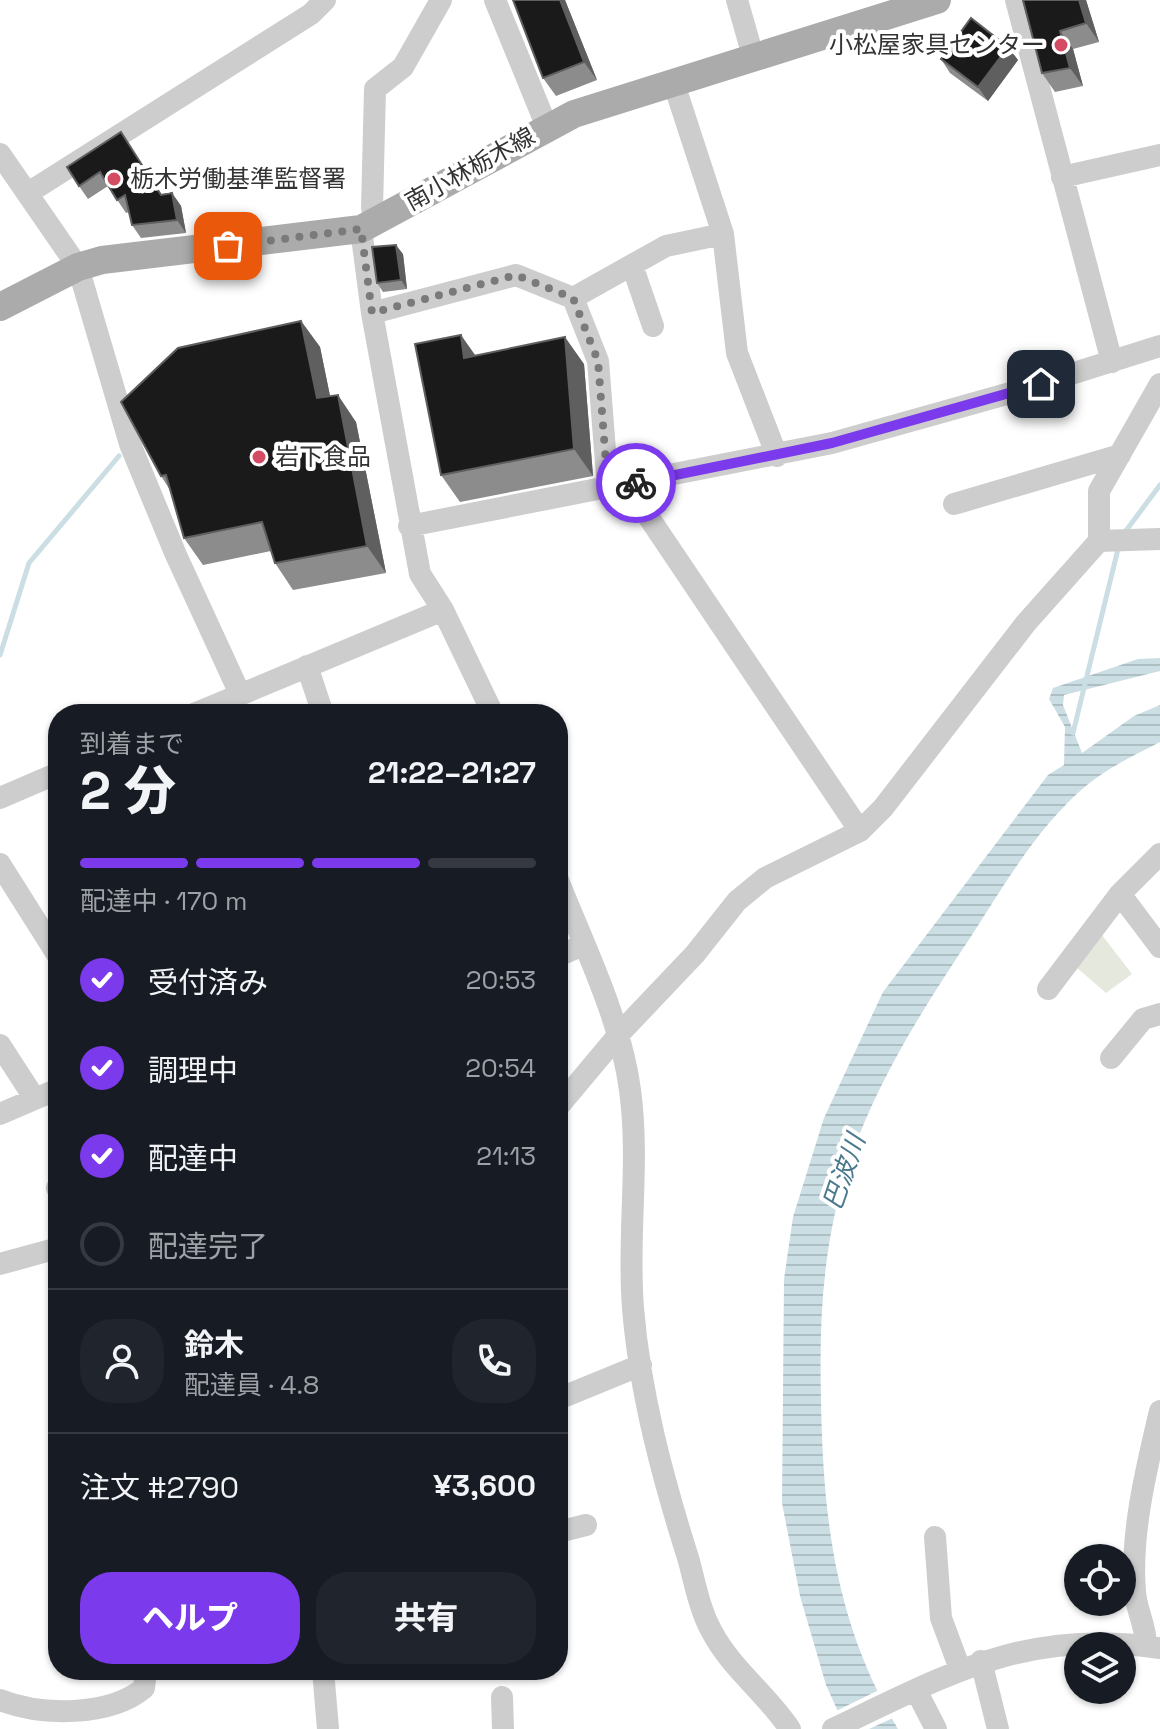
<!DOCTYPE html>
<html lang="ja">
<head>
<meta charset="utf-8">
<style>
	:root { --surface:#171b24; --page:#20242c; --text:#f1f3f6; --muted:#9ea1a6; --line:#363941; --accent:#7c3aed }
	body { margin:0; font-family:"Space Grotesk","Noto Sans JP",sans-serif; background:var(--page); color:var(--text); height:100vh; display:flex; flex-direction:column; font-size:30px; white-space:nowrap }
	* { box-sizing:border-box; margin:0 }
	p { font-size:26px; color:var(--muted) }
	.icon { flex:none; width:44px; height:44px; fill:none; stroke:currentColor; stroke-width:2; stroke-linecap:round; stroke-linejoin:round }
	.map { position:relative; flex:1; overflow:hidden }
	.drawer { position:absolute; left:48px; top:704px; width:520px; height:976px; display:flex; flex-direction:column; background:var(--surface); border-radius:32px; box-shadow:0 2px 6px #0004 }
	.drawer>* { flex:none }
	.controls { position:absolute; left:1064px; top:1544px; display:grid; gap:16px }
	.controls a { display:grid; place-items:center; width:72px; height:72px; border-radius:50%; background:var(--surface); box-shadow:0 2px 6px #0004; font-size:40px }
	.pin { position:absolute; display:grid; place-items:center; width:68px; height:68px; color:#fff; margin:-34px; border-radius:16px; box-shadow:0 4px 12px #0006 }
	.courier { position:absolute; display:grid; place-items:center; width:80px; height:80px; margin:-40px; border:6px solid #7c3aed; border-radius:50%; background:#fff; color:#222; box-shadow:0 2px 10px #0007 }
	.headline em { font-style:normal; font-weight:800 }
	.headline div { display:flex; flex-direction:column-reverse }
	.headline { display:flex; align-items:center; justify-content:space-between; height:136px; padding:0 32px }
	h1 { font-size:52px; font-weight:800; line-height:60px }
	.bar { display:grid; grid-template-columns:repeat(4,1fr); gap:12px 8px; align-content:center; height:96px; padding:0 32px }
	.bar i { height:10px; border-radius:6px; background:var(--line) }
	.bar .active { background:var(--accent) }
	.bar p { grid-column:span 4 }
	.line { display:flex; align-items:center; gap:20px; padding:0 32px; border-top:2px solid var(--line) }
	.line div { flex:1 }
	.round { display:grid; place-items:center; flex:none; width:84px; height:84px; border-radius:32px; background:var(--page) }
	ol { padding:0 32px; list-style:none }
	li { display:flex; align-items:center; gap:24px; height:88px }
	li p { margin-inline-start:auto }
	li .icon { padding:8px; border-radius:50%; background:var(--accent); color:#fff; stroke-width:4 }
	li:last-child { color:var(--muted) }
	li i { width:44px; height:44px; border:4px solid var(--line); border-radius:50% }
	.button { display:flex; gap:16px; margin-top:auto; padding:16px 32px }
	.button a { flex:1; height:92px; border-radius:32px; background:var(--accent); color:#fff; font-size:32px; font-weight:800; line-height:92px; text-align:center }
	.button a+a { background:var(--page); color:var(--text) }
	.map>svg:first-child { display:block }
	.green { fill:#e4e8dd }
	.water { fill:url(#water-rules) }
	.pier { fill:#fff }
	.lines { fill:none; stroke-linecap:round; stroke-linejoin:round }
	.stream { stroke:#cadee4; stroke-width:5 }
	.minor { stroke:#cdcdcd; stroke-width:22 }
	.major { stroke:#ababab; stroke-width:28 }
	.wall { fill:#8c8c8c }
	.shaded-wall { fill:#5f5f5f }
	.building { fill:#1a1a1a; stroke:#5f5f5f; stroke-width:2 }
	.done { stroke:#7a7a7a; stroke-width:8; stroke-dasharray:0 14.4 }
	.route { stroke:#7c3aed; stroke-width:10 }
	.poi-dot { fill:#d34c64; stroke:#fff; stroke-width:3 }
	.labels { text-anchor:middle; stroke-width:8; stroke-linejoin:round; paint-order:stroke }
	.poi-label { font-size:24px; fill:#333; stroke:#fff; text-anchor:start }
	.street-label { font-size:24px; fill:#333; stroke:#fff }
	.water-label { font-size:26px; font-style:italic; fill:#497a8d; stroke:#fff }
</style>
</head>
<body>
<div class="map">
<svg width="1160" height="1729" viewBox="0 0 1160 1729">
	<defs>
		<pattern id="water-rules" width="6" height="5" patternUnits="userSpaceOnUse" patternTransform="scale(2)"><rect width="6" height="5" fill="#cadee4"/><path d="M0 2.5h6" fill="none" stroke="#aebfc4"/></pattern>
	</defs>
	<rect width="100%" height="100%" fill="#fff"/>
	<path class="green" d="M1098,930l34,44 -26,19 -31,-27z"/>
	<path class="water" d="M1160,658v13l-96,24 -1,10 19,48 52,-37 26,-11v37c-25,13 -51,25 -73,43 -50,42 -82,99 -117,153 -46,69 -93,143 -120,222 -27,79 -31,156 -29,238 2,121 14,225 77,331h-52l-20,-44 -26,-89 -18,-93 2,-224 9,-62 31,-99 59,-126 165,-217 16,-10 1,-38 -16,-28 4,-11 85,-29z"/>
	<path class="pier" d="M881,1689l14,28 -26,12h-27l-8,-17z"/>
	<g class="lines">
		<path class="stream" d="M1125,532l35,-47
			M0,655l29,-92 90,-107
			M1073,733l46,-188"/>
		<path class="minor" d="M495,0l52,127
			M737,0l16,56
			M1016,0l96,362
			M673,81l50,153 14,119 40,103
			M0,154l78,113 52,177 46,111 64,139
			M1062,177l98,-22
			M28,193l283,-179 14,-14
			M379,219l-7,-11 3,-119 28,-22 38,-67
			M361,229l11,84 48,261 23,36 50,104
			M632,265l21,61
			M573,298l93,-52 57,-12
			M372,313l144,-38 57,23 25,63 10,128
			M627,485l233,346
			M954,504l166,-49
			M409,526l423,-83 185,-52 143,-45
			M1099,541l61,-2
			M307,666l16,48
			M194,714l249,-104
			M0,798l58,-25
			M0,864l58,92
			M558,880c26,66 63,140 72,210 10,73 -3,146 3,218 7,86 30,171 56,253 6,23 11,49 22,69 20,39 55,63 79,99
			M1120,894l40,53
			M558,956l25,-11
			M1048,989l72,-95 40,-40
			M0,1045l35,54
			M1111,1058l32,-39 17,-5
			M558,1107l62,-74 75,-79 42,-53 28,-23 95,-47 23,-23 143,-185 73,-82v-50l61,-107
			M0,1114l58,-25
			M57,1188h1
			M0,1264l58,-16
			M558,1399l83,-34
			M558,1532l28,-7
			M935,1537l6,81 19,51
			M1146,1646c0,-22 -10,-35 -11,-55 -5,-57 12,-125 25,-180
			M981,1661l17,68
			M323,1670l5,59
			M916,1690l20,39
			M502,1697l1,32
			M0,1700c41,16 109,17 144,-12l2,-18
			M833,1729c116,-55 193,-101 327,-81"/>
		<path class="major" d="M0,307l78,-40 24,-7 259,-31 213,-115 363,-114"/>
	</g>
	<path class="wall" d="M513,0h52l32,80 -41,16 -13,-18z
		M1022,0h64l13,42 -26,7 10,37 -28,6 -13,-19z
		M1008,47l10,13 -30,41 -38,-28 -9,-14z
		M121,132l41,63 10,-2 9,13 5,27 -45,5 -9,-13 -3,-13 -3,1 -18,-27 -20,13 -9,-13z
		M403,254l4,35 -24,3 -6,-9z
		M301,321l19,26 10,49 26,26 30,151 -93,17 -18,-27 -4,-12 -68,14 -19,-27 -14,-48 -9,-14z
		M475,355l109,9 9,112 -133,26 -19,-27z"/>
	<path class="shaded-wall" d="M560,0h5l32,80 -13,-18z
		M1079,0h7l13,42 -13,-19z
		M1060,31l13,18 10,37 -13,-18z
		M1008,47l10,13 -30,41 -10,-14z
		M172,193l9,13 5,27 -9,-13z
		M396,245l7,9 4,35 -6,-9z
		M301,321l19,26 16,78 -19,-27z
		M461,335l19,27 -16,-4z
		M565,337l19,27 9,112 -19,-27z
		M338,395l18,27 30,151 -19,-27z"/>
	<path class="building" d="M513,0h47l24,62 -41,16z
		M1023,0h56l7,23 -26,8 10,37 -28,5z
		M971,18l37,29 -30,40 -37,-28z
		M121,132l40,63 11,-2 5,27 -45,5 -7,-30 -8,5 -17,-28 -21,14 -12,-19z
		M396,245l5,35 -24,3 -5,-36z
		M301,321l16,77 21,-3 29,151 -92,17 -13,-41 -78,16 -18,-63 -5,1 -40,-74 57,-54z
		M461,335l3,23 101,-21 9,112 -133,26 -26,-131z"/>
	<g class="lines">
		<path class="done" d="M228,246l133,-17 11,84 144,-38 57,23 25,63 10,128 28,-6"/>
		<path class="route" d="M636,483l196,-40 209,-59"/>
	</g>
	<g class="poi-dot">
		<circle cx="1061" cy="45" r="8"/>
		<circle cx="114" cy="179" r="8"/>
		<circle cx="259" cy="457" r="8"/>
	</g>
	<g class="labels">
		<g class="poi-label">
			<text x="1045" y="53" text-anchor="end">小松屋家具センター</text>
			<text x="130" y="187">栃木労働基準監督署</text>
			<text x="275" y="465">岩下食品</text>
		</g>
		<g class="street-label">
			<text transform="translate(470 169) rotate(-29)" y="8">南小林栃木線</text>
		</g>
		<g class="water-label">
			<text transform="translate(844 1172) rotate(-71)" y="9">巴波川</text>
		</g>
	</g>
</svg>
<div class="controls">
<a><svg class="icon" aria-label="locate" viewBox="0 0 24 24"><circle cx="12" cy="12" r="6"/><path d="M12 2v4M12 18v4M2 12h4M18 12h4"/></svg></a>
<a><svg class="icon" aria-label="layers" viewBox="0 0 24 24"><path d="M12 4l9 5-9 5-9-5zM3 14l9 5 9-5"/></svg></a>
</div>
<div class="pin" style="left:228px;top:246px;background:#ea580c"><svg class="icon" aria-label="bag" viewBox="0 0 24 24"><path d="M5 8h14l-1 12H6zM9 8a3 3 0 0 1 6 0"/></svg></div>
<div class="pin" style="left:1041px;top:384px;background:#1f2937"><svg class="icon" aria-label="home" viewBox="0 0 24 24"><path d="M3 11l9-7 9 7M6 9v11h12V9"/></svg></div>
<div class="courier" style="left:636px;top:483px"><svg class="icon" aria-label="bike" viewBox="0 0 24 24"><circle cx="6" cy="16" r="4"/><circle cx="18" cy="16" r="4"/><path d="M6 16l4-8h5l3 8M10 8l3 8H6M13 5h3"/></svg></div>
<section class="drawer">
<div class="headline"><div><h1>2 分</h1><p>到着まで</p></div><em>21:22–21:27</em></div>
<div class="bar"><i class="active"></i><i class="active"></i><i class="active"></i><i></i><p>配達中 · 170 m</p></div>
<ol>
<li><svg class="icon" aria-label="check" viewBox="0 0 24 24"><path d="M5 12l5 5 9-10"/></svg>受付済み<p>20:53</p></li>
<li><svg class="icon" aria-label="check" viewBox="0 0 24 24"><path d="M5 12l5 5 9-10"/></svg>調理中<p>20:54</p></li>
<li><svg class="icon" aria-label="check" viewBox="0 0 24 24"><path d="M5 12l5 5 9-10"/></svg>配達中<p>21:13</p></li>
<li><i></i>配達完了</li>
</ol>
<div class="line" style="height:144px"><a class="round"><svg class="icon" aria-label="person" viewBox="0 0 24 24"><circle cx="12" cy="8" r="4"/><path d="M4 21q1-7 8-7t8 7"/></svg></a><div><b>鈴木</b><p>配達員 · 4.8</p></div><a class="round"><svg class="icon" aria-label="phone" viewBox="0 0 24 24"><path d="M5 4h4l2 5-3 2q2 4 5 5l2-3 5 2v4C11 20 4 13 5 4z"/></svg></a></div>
<div class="line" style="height:104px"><div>注文 #2790</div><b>¥3,600</b></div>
<div class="button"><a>ヘルプ</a><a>共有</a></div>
</section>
</div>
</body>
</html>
